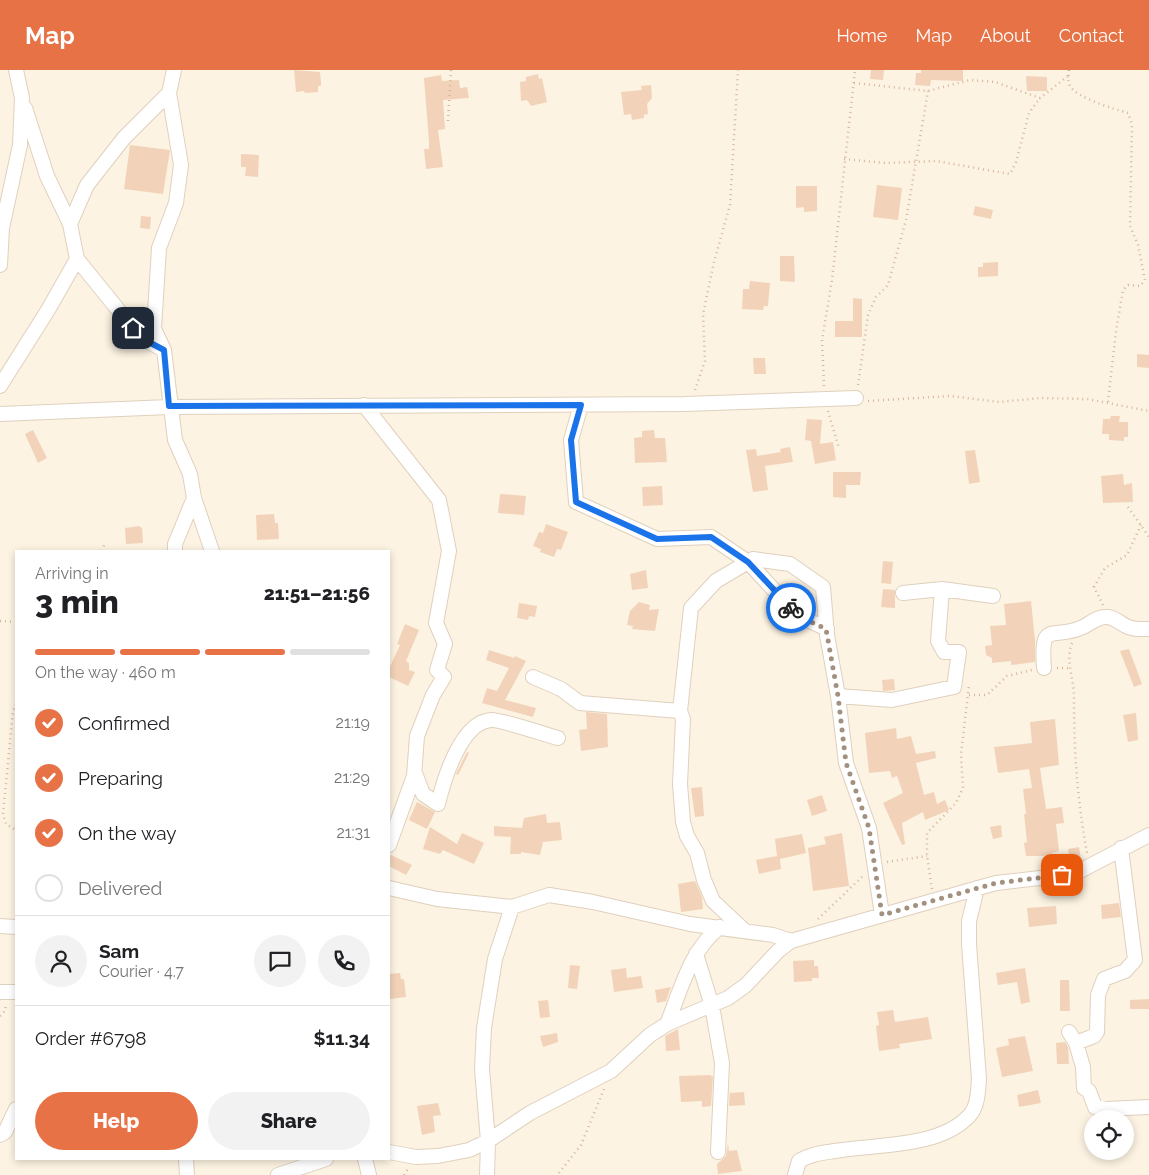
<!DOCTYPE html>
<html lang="en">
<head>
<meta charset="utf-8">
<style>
	:root { --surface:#fff; --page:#f2f2f2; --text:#202124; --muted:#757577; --line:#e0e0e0; --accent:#e77246 }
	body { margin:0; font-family:Raleway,sans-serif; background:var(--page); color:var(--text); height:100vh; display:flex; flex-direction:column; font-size:19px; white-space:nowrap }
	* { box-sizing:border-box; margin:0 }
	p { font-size:16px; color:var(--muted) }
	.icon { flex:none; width:28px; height:28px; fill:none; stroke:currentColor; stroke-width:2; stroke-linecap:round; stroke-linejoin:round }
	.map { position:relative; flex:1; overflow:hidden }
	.side { position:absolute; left:15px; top:480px; width:375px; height:610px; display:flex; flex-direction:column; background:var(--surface); border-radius:0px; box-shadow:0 2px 8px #0003 }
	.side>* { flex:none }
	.tools { position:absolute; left:1084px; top:1040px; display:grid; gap:10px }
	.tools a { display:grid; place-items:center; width:50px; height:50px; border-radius:50%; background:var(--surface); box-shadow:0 2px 8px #0003; font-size:25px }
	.pin { position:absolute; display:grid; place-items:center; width:42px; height:42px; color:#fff; margin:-21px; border-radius:10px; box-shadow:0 2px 8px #0006 }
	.courier { position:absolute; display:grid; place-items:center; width:50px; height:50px; margin:-25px; border:4px solid #1a73e8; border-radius:50%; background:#fff; color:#222; box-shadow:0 1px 6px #0007 }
	.overview em { font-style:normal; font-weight:800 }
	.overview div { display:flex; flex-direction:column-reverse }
	.overview { display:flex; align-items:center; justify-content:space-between; height:85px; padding:0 20px }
	h1 { font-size:32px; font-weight:800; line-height:38px }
	.bar { display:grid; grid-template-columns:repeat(4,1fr); gap:8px 5px; align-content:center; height:60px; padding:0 20px }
	.bar i { height:6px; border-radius:4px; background:var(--line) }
	.bar .selected { background:var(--accent) }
	.bar p { grid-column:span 4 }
	.line { display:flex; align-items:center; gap:12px; padding:0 20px; border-top:1px solid var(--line) }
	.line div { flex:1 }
	.round { display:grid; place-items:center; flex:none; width:52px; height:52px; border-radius:26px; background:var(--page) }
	ol { padding:0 20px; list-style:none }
	li { display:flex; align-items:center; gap:15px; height:55px }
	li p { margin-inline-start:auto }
	li .icon { padding:5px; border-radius:50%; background:var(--accent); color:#fff; stroke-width:4 }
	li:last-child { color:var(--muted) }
	li i { width:28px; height:28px; border:2px solid var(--line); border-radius:50% }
	.action { display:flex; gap:10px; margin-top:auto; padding:10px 20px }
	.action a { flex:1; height:58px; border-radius:30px; background:var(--accent); color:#fff; font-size:20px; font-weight:800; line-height:58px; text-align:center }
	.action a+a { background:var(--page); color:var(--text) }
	header { display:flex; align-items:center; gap:30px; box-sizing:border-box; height:70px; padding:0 25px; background:var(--accent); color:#fff }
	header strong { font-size:24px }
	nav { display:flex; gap:28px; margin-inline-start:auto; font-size:18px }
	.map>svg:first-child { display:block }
	.building { fill:#f2d3b9 }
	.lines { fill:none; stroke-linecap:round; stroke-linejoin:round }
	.minor-casing { stroke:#e0d0be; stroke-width:16 }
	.path { stroke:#d6b69d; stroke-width:2.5; stroke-dasharray:1 4; stroke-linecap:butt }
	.minor { stroke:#fff; stroke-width:14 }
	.done { stroke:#a4907e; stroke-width:5; stroke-dasharray:0 9 }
	.route { stroke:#1a73e8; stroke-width:6 }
</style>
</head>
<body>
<header>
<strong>Map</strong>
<nav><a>Home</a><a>Map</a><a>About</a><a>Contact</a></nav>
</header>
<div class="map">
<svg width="1149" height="1105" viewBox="0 0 1149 1105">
	<rect width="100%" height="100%" fill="#fcf3e2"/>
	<path class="building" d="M294,0l26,2 1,10v4h-3v6l-13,1 -1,-2 -8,1z
		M871,0h13l-1,10 -13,-1z
		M921,0h42v11l-32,-1 -1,6 -15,-1 1,-12h5z
		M538,4l1,5 3,-1 5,24 -16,4 -4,-6 -6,1 -1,-19 6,-1v-4z
		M441,5l1,6 17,-1 1,8 7,-1 2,11 -26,2 2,29 -7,1 5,37 -17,2 -2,-20h5v-7l-5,-64z
		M1026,6l21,1v14h-20z
		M651,15l1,13 -5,6 1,10 -4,1v3l-12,2 -1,-6 -7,1 -3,-23 21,-2 -1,-4z
		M130,75l40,5 -7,44 -39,-5z
		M241,84l18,1 -1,22 -13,-1 1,-9h-5z
		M877,115l25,3 -4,32 -25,-3z
		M796,116h21v25l-13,1v-5l-8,1z
		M975,136l18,4 -2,9 -18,-4z
		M141,146l10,1 -1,12 -10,-1z
		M780,186h14l1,26 -15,-1z
		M998,192v14l-20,1v-10h5v-4z
		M750,211l20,2 -2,23h-4l-1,4 -21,-1 1,-20h6z
		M853,228l9,1v38h-27v-16h18z
		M1137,284l12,1v13l-12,-1z
		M753,288h12l1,16h-12z
		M1111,346h9l-1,6h9v15h-4v4l-15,-1v-6h-7l1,-15h7z
		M807,349l15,1 -2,24 13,-2 3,18 -21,4 -4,-23 -6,-1z
		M33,360l14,28 -9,5 -13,-29z
		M654,360l1,8h10l2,24 -32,1 -1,-25 8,-1v-6z
		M790,377l3,15 -28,4 3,24 -15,2 -7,-42 10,-1 1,7 24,-4 -1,-3z
		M975,380l5,32 -11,2 -4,-33z
		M833,402h28l-1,13h-14v13l-13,-1z
		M1123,404l1,11 8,-2 1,19 -30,1 -2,-27z
		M662,416l1,19 -20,1 -1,-19z
		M500,424l26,2 -2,19 -26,-2z
		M274,444l1,9h3l1,16 -22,1 -1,-25z
		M546,454l22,8 -7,18 -4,-1 -3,8 -14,-5 1,-3 -8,-3 6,-14 4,1z
		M139,456l3,2 1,15 -17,1 -1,-16z
		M883,491l10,1 -2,22 -10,-1z
		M646,500l2,18 -16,2 -2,-16z
		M883,519l12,1v18l-14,-1z
		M1031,531l4,39v22l-24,3v-4l-19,2v-5l-6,-3 -1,-9 7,-1 -2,-19 16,-1 -2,-21z
		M639,532l11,3 -1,5 10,-1 -4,22 -23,-2 1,-3 -6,-1 3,-14z
		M519,533l18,3 -2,11 -6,-1 -1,4 -11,-2z
		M405,554l14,6 -13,31 3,2v7l6,2 -7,14 -19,-9v-8l11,-24 -3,-1z
		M1129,579l13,35 -8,3 -14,-36z
		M489,580l25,8 1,-2 11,5 -21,39 31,8 -3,9 -51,-14 5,-15 10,3 12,-23 -23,-8z
		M894,609l1,11 -12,1 -1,-11z
		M586,642l21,2 1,33 -27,4 -2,-21 8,-1z
		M1136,643l2,27 -10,2 -5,-27z
		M1055,649l4,46 -19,3 6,41 16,-2 2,16 -8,1 3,27 -15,5h-18l-2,-13 3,-1 -3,-28h2l-3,-25 9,-1 -3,-19 -31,4 -4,-26 38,-4 -2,-21z
		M896,658l1,11 14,-3 5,18 19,-3 1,7 -20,5 8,32 10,-3 3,12 8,-4 4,10 -24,10 -2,-8 -21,11 3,21 -3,1 -19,-42 20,-10 -6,-17 -5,2 -2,-7 -21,2 -4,-40z
		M467,682l2,1 -11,22 -2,-1z
		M702,717l2,29 -9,1 -4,-29z
		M822,725l5,16 -15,5 -5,-16z
		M417,732l18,10 -8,17 -18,-9z
		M546,744l1,9 13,-1 2,18 -19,2 -3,13 -19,-3v2h-11l1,-17 -17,-1v-10l28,2 2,-10z
		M1001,755l1,12 -9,2 -3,-12z
		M430,757l27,17 5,-11 22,10 -10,21 -31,-14 -3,4 -17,-5z
		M842,763l7,53 -36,5 -5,-43 18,-4 -2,-7z
		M802,764l4,19 -26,6 1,10 -22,5 -3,-14 21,-4 -2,-17z
		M1079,777l2,13 -11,2 -2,-13z
		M389,784l23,11 -6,10 -17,-9z
		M695,811l7,16 1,12 -22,3 -3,-28z
		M1119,833l2,14 -19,2 -1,-14z
		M1056,836l1,18 -28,3 -2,-19z
		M814,890v6h4l1,12h-7v3l-18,1 -1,-21z
		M570,895l10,1 -3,23 -9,-1z
		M626,898l1,10 14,-2 2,12 -29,4 -3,-22z
		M1025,898l5,34 -9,2 -4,-22 -19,3 -2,-12z
		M400,903l1,6h3l2,18 -16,2 -1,-25z
		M1060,910h9l1,31h-10z
		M671,917l-5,14 -9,2 -2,-13z
		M1149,929v10h-19v-9z
		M548,930l2,17 -10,1 -2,-17z
		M893,940l2,12 33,-5 4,22 -33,5 1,4 -21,3 -3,-25 3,-1 -2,-13z
		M678,959l2,21 -14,1 -1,-15z
		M557,963l1,9 -15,5 -3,-11z
		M1025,966l8,35 -31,6 -6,-29 13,-3 -1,-6z
		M1065,972l3,5 1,17h-12l-1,-21z
		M710,1005l3,2 -2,29 -9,1v-6l-21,1 -2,-26z
		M730,1018v5l14,-1 1,13 -16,1z
		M1038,1020l3,13 -22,4 -2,-12z
		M438,1033l3,12 -8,1 2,16 -13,3 -5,-29z
		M728,1074l1,7 8,-1 5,21 -24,3 -1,-10 9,-8z"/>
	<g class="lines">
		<g class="minor-casing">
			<path id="minor" d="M169,23l12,72 -5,38 -17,45 -5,81 10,21 11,90 15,34 4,24 18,53
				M25,38l22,68 23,48
				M77,189l64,79 23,12
				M0,195l2,-37 18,-83 2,-47 -6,-28
				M0,316l48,-76 29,-51 -7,-35 17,-39 37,-47 45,-45 5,-23
				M364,335l75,95 10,51 -13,72 9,21 -8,26 7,7 -11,18 -16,41 -3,40 -25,69
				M581,335l-10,35 5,62 81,37 54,-2 37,25 49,53 30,14
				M0,344l169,-7 516,-3 171,-6
				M175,481v-7l19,-46
				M903,523l39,-4
				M1044,598c-4,-50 9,-27 39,-41 8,-4 15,-11 25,-10 7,1 12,6 18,9 7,4 15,3 23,3
				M533,607l28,12 19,14 100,8 3,8 -3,65 3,38 4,14 10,17 7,27 9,21 32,30
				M838,626l54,4 62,-13 5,-35h-15l-6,-11 4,-52 51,7
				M680,641l11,-103 25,-27 37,-22 37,5 33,23 4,48 11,61 8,67 23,65 13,87
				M415,703l8,21 15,10c6,-25 23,-82 53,-84 9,-1 55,15 67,18
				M389,818l48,11 75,8 37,-12 44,7 97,22 83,11 18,6
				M0,856l16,1
				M696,884l16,52 10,57 -4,89
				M0,922h16
				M667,954c14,-34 23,-74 53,-97
				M1069,962l7,11 7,24 1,21 5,3 6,16 11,2 43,-2
				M1076,973l18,-7 3,-4 1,-37 6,-16 21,-8 10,-11 -14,-112
				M0,1065l5,-3 11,-23
				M389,1082l27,5 22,-1 31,-6 19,-9 42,-28 81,-42 39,-36 17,-11 61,-26 18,-13 32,-34 13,-10 205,-58 78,-9 75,-39
				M186,1089l1,16
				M365,1089l4,16
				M278,1105l48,-16
				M487,1105l1,-34 -6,-72 2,-41 11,-69 17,-52
				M795,1105l4,-14c11,-7 23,-8 36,-10 42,-7 104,-3 134,-35 9,-9 9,-25 10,-37l-10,-135v-23l8,-33"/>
		</g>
		<path class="path" d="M1069,0c0,5 -2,11 1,16 7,12 44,23 58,27l4,11 -2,102 8,19 7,35 -5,6 -12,-1 -5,5 -7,41 -8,71
			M854,13l74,8 42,-11 25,2 45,16 28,-22
			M448,51l3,-51
			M844,89l42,4 50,-2 74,13 6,-12 13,-49 11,-15
			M858,315l10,-70 8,-18 12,-12 18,-65 22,-129
			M824,316l-2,-46 10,-60 23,-210
			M695,320l10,-29 -2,-47 11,-52 16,-57 8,-135
			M868,331l82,-5 49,6 42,-4 46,1 62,12
			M828,341l11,37
			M1128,437l21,30
			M102,481l2,-6
			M1103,535l-9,-18 11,-19 22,-13 14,-30
			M0,551l16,1
			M1072,573c-7,17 2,36 2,53 0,56 3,102 13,157
			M1057,598h14
			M969,625h18l20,-19 25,-6
			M16,634l-3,7 -10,103 3,10 10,6
			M887,792l40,-6
			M932,819l-5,-33v-23l29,-30 7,-15 -2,-34 8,-69
			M818,849l45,-43
			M0,946l5,-5 1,-7
			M559,1103l22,-28 23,-56
			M404,1105l4,-6"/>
		<use href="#minor" class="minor"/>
	</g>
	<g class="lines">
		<path class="done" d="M791,538l5,7 30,14 12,67 8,67 23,65 13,87 114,-32 66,-8"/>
		<path class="route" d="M133,258l8,10 23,12 5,56 412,-1 -10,35 5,62 81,37 54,-2 37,25 43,46"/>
	</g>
</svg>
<div class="tools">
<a><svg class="icon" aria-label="locate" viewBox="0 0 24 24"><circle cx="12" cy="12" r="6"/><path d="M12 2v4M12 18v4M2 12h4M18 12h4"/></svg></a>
</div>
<div class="pin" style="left:1062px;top:805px;background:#ea580c"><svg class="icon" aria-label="bag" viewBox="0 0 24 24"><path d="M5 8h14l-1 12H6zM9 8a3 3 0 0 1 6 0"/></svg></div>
<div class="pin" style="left:133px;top:258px;background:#1f2937"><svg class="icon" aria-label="home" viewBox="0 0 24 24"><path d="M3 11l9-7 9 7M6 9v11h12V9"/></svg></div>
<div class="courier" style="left:791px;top:538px"><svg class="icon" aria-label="bike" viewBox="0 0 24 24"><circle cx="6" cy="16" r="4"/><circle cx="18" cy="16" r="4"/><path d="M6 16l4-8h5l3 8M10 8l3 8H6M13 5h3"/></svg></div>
<section class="side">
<div class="overview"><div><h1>3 min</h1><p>Arriving in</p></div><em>21:51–21:56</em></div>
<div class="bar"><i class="selected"></i><i class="selected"></i><i class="selected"></i><i></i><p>On the way · 460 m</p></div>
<ol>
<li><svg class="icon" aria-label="check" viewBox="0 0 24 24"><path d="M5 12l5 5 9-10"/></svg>Confirmed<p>21:19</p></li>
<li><svg class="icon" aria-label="check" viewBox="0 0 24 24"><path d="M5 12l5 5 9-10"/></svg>Preparing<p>21:29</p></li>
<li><svg class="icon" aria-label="check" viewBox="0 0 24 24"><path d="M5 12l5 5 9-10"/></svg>On the way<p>21:31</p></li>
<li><i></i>Delivered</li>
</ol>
<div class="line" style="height:90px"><a class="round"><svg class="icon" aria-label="person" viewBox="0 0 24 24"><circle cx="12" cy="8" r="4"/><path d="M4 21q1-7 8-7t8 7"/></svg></a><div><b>Sam</b><p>Courier · 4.7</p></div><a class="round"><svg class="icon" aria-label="chat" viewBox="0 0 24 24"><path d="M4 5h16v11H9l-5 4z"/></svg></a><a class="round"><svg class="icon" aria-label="phone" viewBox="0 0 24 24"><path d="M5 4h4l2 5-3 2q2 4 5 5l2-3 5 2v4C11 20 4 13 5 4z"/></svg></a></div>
<div class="line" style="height:65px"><div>Order #6798</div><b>$11.34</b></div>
<div class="action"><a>Help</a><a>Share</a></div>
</section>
</div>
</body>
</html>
